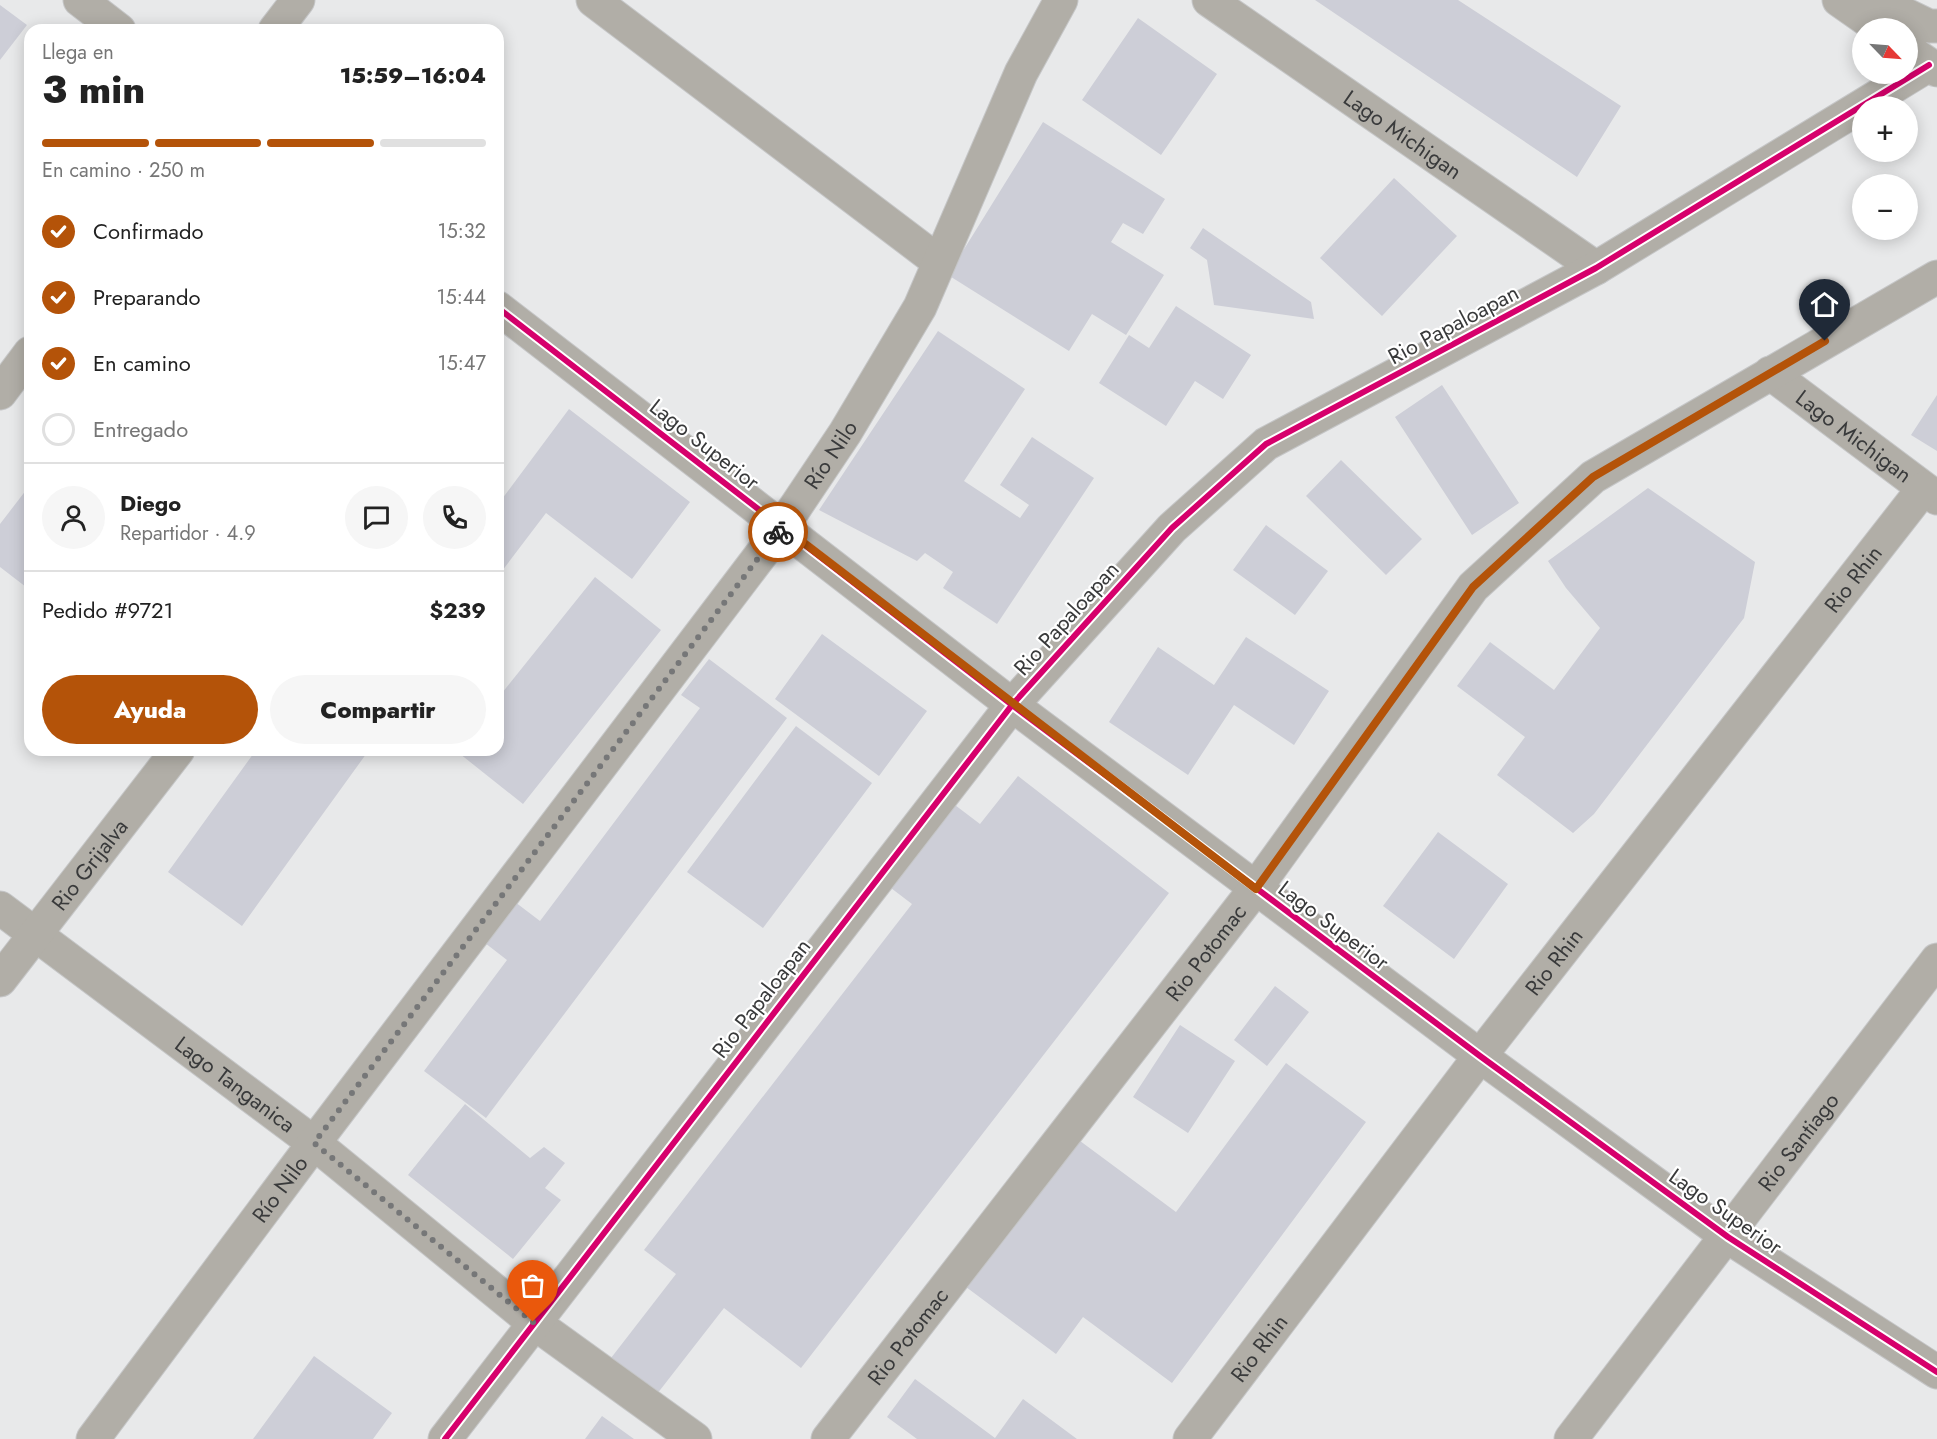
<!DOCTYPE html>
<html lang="es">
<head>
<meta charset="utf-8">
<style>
	:root { --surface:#fff; --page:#f6f6f6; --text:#222; --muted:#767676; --line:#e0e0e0; --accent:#b45309 }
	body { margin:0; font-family:Jost,sans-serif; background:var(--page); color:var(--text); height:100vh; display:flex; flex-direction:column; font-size:22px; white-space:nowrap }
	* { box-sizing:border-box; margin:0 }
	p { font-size:20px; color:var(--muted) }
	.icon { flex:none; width:33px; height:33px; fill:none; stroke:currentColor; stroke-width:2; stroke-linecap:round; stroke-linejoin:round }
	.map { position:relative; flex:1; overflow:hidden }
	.side { position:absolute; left:24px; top:24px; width:480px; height:732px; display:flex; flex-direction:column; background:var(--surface); border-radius:18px; box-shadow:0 3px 15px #0003 }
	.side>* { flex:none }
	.needle { width:39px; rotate:115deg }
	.controls { position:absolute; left:1852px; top:18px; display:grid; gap:12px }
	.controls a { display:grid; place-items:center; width:66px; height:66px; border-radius:50%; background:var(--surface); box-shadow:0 3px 15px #0003; font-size:30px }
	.pin { position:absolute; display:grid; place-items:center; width:51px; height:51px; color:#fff; margin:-62px -26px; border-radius:50% 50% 50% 0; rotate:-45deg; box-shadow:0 0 6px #0007 }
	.pin .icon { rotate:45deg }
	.courier { position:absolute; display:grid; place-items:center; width:60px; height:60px; margin:-30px; border:4px solid #b45309; border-radius:50%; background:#fff; color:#222; box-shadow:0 2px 8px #0007 }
	.summary em { font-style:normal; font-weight:800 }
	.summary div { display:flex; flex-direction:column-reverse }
	.summary { display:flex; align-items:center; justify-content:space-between; height:102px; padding:0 18px }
	h1 { font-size:39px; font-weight:800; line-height:45px }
	.bar { display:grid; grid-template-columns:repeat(4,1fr); gap:9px 6px; align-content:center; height:72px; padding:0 18px }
	.bar i { height:8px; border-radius:4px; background:var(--line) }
	.bar .on { background:var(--accent) }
	.bar p { grid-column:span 4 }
	.line { display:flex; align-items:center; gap:15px; padding:0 18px; border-top:2px solid var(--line) }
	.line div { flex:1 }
	.round { display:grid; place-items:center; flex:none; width:63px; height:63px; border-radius:32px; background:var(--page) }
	ol { padding:0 18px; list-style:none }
	li { display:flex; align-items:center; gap:18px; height:66px }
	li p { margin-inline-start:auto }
	li .icon { padding:6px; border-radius:50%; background:var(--accent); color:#fff; stroke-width:4 }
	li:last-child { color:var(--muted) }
	li i { width:33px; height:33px; border:3px solid var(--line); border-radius:50% }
	.action { display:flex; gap:12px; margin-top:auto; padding:12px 18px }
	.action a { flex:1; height:69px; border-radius:36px; background:var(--accent); color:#fff; font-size:24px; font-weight:800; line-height:69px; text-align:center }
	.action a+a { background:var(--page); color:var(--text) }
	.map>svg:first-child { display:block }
	.building { fill:#cdced7 }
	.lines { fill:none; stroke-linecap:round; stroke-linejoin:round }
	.minor-casing { stroke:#c5c6c7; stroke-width:35 }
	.tertiary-casing { stroke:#c5c6c7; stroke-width:35 }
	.minor { stroke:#b1aea7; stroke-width:33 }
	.tertiary { stroke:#b1aea7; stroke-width:33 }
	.cycleway-casing { stroke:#fff; stroke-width:10 }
	.cycleway { stroke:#d6006c; stroke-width:6 }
	.done { stroke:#767778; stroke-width:6; stroke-dasharray:0 10.8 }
	.route { stroke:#b45309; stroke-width:8 }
	.labels { text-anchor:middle; stroke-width:4.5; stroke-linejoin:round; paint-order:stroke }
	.street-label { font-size:22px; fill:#393a3b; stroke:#fff }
</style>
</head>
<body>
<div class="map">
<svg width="1937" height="1439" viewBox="0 0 1937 1439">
	<rect width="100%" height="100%" fill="#e8e9ea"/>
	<path class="building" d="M1315,0h143l163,106 -44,71z
		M0,5l27,20 -27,35z
		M1138,18l79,56 -56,81 -79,-55z
		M1043,122l122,77 -22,35 -20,-11 -12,19 53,33 -38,60 -34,-21 -23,37 -121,-76z
		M1394,178l63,58 -75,80 -62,-58z
		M1203,228l108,74 3,17 -100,-14 -7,-45 -17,-12z
		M1176,306l75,49 -28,44 -28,-18 -29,45 -67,-43 30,-48 20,13z
		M938,331l87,58 -61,92 56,37 9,-13 -29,-20 32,-48 62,41 -97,146 -54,-36 10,-16 -28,-19 -8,8 -98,-51z
		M1442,385l77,118 -47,32 -77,-118z
		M1937,395v56l-26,-16z
		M569,409l121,93 -58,77 -86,-66 -44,58 -4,-3v-72l4,3z
		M1341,460l81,79 -36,36 -80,-79z
		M30,485v97l-4,5 -26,-20v-43z
		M1648,488l107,74 -11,56 -150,196 -21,19 -76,-58 28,-38 -68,-51 33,-44 64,48 46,-62 -34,-40 -18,-27z
		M1266,525l62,46 -33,44 -62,-45z
		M595,577l66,53 -138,174 -68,-54h43v-52z
		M822,634l105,77 -48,65 -104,-77z
		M1246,637l83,54 -35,54 -60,-40 -46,70 -79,-53 49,-75 56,38z
		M709,659l78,59 -301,400 -62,-47 83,-111 -22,-17 30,-41 25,19 160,-213 -19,-13z
		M796,726l76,57 -109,145 -76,-56z
		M256,750h113l-127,176 -74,-54z
		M1018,776l151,117 -368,475 -77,-60 -67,86 -46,-36 65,-84 -32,-24 268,-346 -25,-19 64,-83 29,22z
		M1438,832l70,52 -54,75 -71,-53z
		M1275,986l34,26 -42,54 -33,-26z
		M1180,1025l55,36 -47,72 -55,-36z
		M1286,1063l80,59 -194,261 -89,-66 -27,37 -94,-70 110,-149 104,77z
		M465,1104l65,54 14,-11 21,16 -20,25 16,12 -48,59 -105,-84z
		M314,1356l78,57 -19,26h-120z
		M915,1379l80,59 28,-39 54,40h-160l-30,-22z
		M602,1416l32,23h-49z"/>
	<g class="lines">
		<g class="minor-casing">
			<g id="minor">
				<path d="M80,0l39,30"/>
				<path d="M593,0l346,262"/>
				<path id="s1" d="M1209,0l387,268"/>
				<path d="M275,30l23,-30"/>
				<path d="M498,308l514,397 468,351 248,181 209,135"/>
				<path id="s2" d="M1770,373l167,125"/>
				<path d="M0,393l30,-40"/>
				<path id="s3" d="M0,908l314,235 219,179 162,117"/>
				<path id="s4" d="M0,980l178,-230"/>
				<path id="s5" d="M93,1439l221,-296 468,-616 63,-94 75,-126 101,-234 40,-73"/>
				<path d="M445,1439l567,-734 160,-177 94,-84 330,-176 333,-203"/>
				<path id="s6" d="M828,1439l427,-550 218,-302 120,-110 344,-200"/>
				<path id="s7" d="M1190,1439l290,-383 443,-567"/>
				<path id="s8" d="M1571,1439l366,-479"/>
			</g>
		</g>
		<g class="tertiary-casing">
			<path id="tertiary" d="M1839,0l40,28
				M1875,0l54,26h8
				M1908,50l29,20"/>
		</g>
		<use href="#minor" class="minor"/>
		<use href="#tertiary" class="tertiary"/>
		<g class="cycleway-casing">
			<path id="cycleway" d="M498,308l514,397 468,351 248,181 209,135
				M445,1439l567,-734 160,-177 94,-84 330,-176 333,-203"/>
		</g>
		<use href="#cycleway" class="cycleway"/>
	</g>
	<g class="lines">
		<path class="done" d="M533,1322l-219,-179 464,-611"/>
		<path class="route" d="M778,532l4,-6 474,363 217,-302 120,-110 232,-136"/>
	</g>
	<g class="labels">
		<g class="street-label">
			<text dy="8" stroke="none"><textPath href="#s1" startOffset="236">Lago Michigan</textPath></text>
			<text transform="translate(1453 324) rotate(-28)" y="8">Rio Papaloapan</text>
			<text dy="8" stroke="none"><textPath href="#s2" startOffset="105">Lago Michigan</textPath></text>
			<text transform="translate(705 444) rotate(38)" y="8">Lago Superior</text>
			<text dy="8" stroke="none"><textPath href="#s5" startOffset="1230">Río Nilo</textPath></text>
			<text dy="8" stroke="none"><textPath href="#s7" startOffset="1086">Rio Rhin</textPath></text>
			<text transform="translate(1066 618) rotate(-48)" y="8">Rio Papaloapan</text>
			<text dy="8" stroke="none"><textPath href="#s4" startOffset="146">Rio Grijalva</textPath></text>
			<text transform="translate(1334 925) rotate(37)" y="8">Lago Superior</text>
			<text dy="8" stroke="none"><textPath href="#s6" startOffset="616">Rio Potomac</textPath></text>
			<text dy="8" stroke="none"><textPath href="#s7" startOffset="600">Rio Rhin</textPath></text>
			<text transform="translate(761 998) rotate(-52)" y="8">Rio Papaloapan</text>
			<text dy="8" stroke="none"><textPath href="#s3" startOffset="294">Lago Tanganica</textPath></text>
			<text dy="8" stroke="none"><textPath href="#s8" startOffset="374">Rio Santiago</textPath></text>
			<text dy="8" stroke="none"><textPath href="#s5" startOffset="312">Río Nilo</textPath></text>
			<text transform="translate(1726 1211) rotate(35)" y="8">Lago Superior</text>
			<text dy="8" stroke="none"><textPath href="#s6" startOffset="130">Rio Potomac</textPath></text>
			<text dy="8" stroke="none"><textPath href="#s7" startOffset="114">Rio Rhin</textPath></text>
		</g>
	</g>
</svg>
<div class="controls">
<a><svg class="needle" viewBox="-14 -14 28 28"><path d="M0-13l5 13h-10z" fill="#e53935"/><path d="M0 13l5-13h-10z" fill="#767676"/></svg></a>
<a>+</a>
<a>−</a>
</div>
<div class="pin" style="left:533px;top:1322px;background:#ea580c"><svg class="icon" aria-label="bag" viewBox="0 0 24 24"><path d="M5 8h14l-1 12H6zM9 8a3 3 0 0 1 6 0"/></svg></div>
<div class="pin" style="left:1825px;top:341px;background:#1f2937"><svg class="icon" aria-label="home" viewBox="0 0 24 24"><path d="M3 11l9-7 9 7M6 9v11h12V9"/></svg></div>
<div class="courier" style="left:778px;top:532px"><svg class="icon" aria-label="bike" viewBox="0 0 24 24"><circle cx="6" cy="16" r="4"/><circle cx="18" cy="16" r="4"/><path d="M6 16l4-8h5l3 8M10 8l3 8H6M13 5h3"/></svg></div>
<section class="side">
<div class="summary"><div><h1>3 min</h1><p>Llega en</p></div><em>15:59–16:04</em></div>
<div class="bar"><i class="on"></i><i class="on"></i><i class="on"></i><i></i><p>En camino · 250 m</p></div>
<ol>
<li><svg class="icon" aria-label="check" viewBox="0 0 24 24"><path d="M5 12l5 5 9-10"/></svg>Confirmado<p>15:32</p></li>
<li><svg class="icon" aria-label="check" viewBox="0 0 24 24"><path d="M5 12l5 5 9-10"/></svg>Preparando<p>15:44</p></li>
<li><svg class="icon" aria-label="check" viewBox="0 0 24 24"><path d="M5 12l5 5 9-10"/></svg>En camino<p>15:47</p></li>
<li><i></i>Entregado</li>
</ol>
<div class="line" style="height:108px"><a class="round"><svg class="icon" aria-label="person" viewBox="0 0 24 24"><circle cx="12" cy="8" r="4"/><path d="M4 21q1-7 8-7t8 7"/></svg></a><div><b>Diego</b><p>Repartidor · 4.9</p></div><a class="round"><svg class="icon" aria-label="chat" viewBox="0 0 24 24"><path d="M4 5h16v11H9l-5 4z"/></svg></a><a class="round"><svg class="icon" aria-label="phone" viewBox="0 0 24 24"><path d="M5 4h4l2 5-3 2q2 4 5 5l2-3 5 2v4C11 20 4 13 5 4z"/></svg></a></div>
<div class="line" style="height:78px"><div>Pedido #9721</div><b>$239</b></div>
<div class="action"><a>Ayuda</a><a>Compartir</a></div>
</section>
</div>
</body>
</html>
